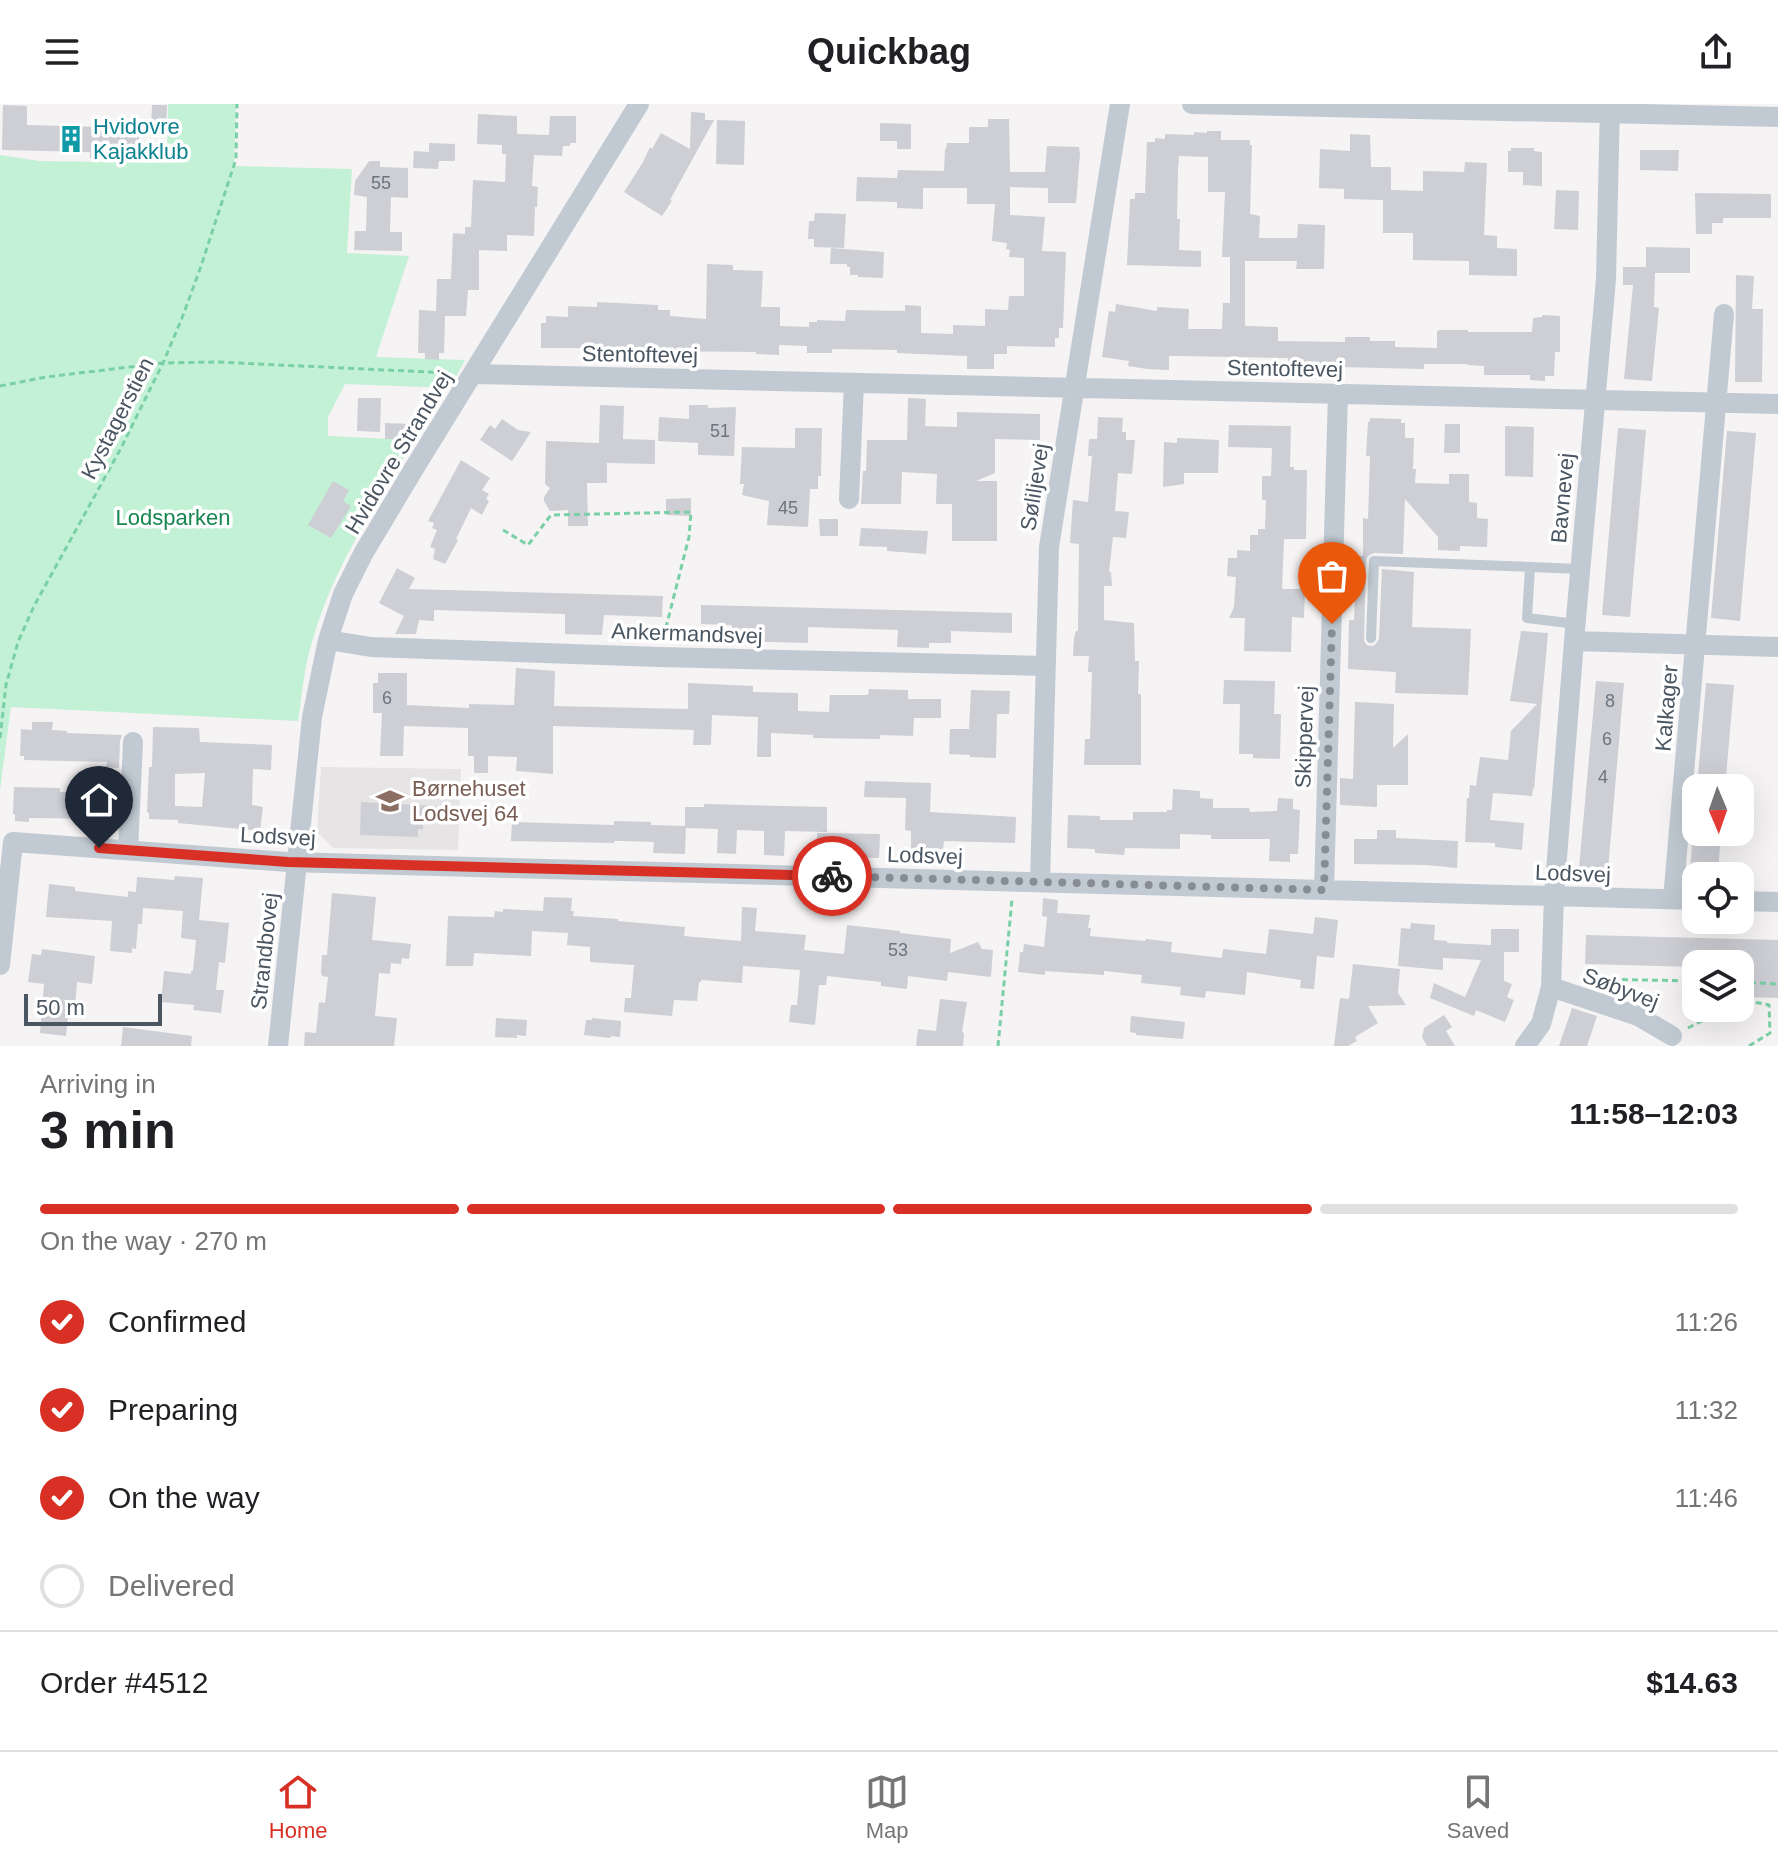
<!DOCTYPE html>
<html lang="en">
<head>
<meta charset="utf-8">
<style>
	:root { --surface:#fff; --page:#f6f6f6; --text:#202124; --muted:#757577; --line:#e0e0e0; --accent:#d93025 }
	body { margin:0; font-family:Arial,sans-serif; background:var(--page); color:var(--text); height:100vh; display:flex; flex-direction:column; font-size:30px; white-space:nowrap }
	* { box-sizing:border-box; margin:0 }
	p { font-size:26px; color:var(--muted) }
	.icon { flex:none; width:44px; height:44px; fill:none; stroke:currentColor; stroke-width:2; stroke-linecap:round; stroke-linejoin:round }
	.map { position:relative; height:942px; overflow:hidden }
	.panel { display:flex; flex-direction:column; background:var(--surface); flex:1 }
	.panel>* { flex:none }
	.needle { width:52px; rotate:178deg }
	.fabs { position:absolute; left:1682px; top:670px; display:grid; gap:16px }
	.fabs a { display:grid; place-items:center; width:72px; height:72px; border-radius:16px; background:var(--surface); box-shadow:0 8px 32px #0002; font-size:40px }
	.scale { position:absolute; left:24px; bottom:20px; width:138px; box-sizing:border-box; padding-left:8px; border:4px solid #4a5661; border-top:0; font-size:22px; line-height:28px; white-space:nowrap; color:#4a5661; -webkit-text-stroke:6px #fff; paint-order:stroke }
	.pin { position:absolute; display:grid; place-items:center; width:68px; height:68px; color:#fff; margin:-82px -34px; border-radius:50% 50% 50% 0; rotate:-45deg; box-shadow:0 0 8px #0007 }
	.pin .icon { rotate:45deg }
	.courier { position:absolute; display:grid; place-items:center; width:80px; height:80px; margin:-40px; border:6px solid #d93025; border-radius:50%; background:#fff; color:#222; box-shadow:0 2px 10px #0007 }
	.headline em { font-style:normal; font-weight:700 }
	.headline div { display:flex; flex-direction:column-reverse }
	.headline { display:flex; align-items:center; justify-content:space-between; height:136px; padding:0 40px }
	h1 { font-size:52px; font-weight:700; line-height:60px }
	.bar { display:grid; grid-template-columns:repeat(4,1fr); gap:12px 8px; align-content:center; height:96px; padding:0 40px }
	.bar i { height:10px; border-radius:6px; background:var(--line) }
	.bar .active { background:var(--accent) }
	.bar p { grid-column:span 4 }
	.line { display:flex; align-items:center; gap:20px; padding:0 40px; border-top:2px solid var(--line) }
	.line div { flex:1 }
	ol { padding:0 40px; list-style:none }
	li { display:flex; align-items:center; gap:24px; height:88px }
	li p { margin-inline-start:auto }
	li .icon { padding:8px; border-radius:50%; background:var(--accent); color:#fff; stroke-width:4 }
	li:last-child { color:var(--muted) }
	li i { width:44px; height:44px; border:4px solid var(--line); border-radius:50% }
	header { display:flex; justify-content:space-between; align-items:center; height:104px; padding:0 40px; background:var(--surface); font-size:36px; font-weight:700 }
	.tab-bar { display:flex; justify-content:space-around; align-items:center; height:112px; border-top:2px solid var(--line); background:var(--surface); font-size:22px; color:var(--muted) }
	.tab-bar a { display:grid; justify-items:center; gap:4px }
	.tab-bar .active { color:var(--accent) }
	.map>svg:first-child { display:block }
	.education { fill:#e6e4e5 }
	.green { fill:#c3f1d5 }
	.building { fill:#cdcfd5; fill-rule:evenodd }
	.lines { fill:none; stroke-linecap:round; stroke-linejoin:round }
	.path { stroke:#7ad0a6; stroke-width:3; stroke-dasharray:6 4; stroke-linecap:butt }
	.lane { stroke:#c1cad2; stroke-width:10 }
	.street { stroke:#c1cad2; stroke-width:20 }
	.done { stroke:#868d94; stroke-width:8; stroke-dasharray:0 14.4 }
	.route { stroke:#d93025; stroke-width:10 }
	.labels { text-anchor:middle; stroke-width:7; stroke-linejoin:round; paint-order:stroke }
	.number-label { font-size:18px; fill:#6b747e }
	.culture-label { font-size:22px; fill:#0d838f; stroke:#fff; text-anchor:start }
	.street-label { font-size:22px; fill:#4a5661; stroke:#fff }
	.park-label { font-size:22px; fill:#17864f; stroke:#fff }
	.education-label { font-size:22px; fill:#785e54; stroke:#fff; text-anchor:start }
</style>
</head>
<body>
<header><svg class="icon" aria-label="menu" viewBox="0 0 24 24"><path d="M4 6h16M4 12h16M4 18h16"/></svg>Quickbag<svg class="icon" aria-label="share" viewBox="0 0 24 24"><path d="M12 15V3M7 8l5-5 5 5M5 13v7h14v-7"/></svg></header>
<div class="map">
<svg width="1778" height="942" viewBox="0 0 1778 942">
	<rect width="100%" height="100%" fill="#f5f3f3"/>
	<path class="education" d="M321,663l140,2 -3,81 -125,-2 -16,-16z"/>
	<path class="green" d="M168,0h68l-2,62 118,3 -5,84 62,3 -33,101 89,3 -15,28 -105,-4 -17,33v19l86,4c-38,65 -82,129 -102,202 -8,25 -10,53 -14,79l-287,-14 -11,83v-635l39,6 128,2z"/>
	<path class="building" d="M3,1l24,1v19l112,3v25l-26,-1 -1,7 -22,-1v-6l-88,-2z
		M152,1h15l-1,24 -15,-1z
		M691,8l14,1v7h9l-44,80 2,1 -10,15 -38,-24 19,-30 7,-15 2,2 9,-16 29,16z
		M478,10l39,2v18l32,1 1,-19h26v27h-6v3h-7l-1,10 -28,-1 -2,31 6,1 -1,20h-2l-1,29 -27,-1v16l-28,-1v40h-11l-2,26h-21l-1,37h-5v7l-14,-1v-6h-7l1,-43 17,1 1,-32h14l2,-46 12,1v-7h6l2,-47 32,2 1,-28h-4v-9l-25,-1z
		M988,15h21l1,53h35l2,-26 32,1 1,7 -4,49h-28v-15l-38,-1v28l35,2 -3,34 24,1 -3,76h-4v10h-4v9l-48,-1v8h-13v15h-27v-13l-70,-3v-3l-65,-1v4h-25v-7l-28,-1v10l-23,-1v-2l-104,-1v-3h-111v-25h5v-7l22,1v-11l29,1v-5l61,3v5h12v6l36,3 1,-55 26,1v5l30,1 -2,36h19v19l29,1v-5h8v-2l28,1 1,-11 59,1v-6l16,1v27l32,1v-9l32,1v-17l23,1 1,-14h15v-38l-15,-1 1,-7 -4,-1 1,-6 -15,-2 3,-37h-28v-16h-44v21l-26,-1v-6l-41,-1 1,-24 40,1 1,-8 46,1 1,-22h1l1,-6h22v-16h19z
		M717,16l28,1 -1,44 -28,-1z
		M880,19l31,1v25h-14v-8h-17z
		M1207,27h14v9h29v5h2l-2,69 10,2 -1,22h38l1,-14 27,1 -1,44h-28l1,-8h-52v65l33,1v14l67,1v-5h25v4h25v6l42,1v-17l3,-1h28v2h64l1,-14 9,-1v-2l18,1v36h-5l-1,24h-9v5l-15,-1v-5h-46v-9l-17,-1 1,-1h-44v5l-128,-3v-2h-8v-6l-107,-2h-12v14l-22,-1 -19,-3 1,-5 -27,-4 7,-46 6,1 1,-8 41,7v-4l32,2 -1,20h34l1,-26h7v-46h-8l3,-65h-17v-35l-29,-1 -1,14 -1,49h3l-1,31 22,1v16l-74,-2 3,-66h5v-6h10l2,-51h8v-4l10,1v-5l29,1v-3l13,1z
		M1350,30l20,1 1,32h20v23l32,1v-20l41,1 1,-10 22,1 -3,72 13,1v12l20,1v27l-48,-1v-14l-56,-1v-27h-30v-33l-39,-1v-10l-25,-1 1,-39 30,2z
		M429,39l26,1v17h-16l-1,8 -25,-1 1,-17 15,1z
		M1511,44h23v3l8,1v34l-19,-1v-13h-15v-21h3z
		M1640,46h39l-1,21 -38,-1z
		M369,57h11v6l28,1v30l-17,-1 -1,35h12v19l-48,-1 1,-19h11l1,-34 -13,-2 1,-14z
		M1556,86l23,1 -1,39 -24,-1z
		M1695,89l76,1v24h-48v5h-11v11h-16z
		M815,109l31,1 -2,34 -30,-1v-8h-6l1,-18h5z
		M1646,143l44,1v25h-35l-1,34 5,1 -7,73 -28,-2 9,-94h-10v-18h23z
		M831,144l53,4 -1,26 -25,-1v-2h-8v-8h-3v-3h-17z
		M1736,171l18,1 -2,33h11l-1,73h-27z
		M358,294h23l-1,34 -23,-1z
		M908,294l18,1 -1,27 32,1v-15l83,2v26l-45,-1v34l-19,8h21v60h-45v-37h-16l1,-30 -35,-2 -1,32h-40l2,-33h3l1,-31h40z
		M600,301l24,1 -1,33 32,1v24l-48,-1v20h-20l1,43h-20v-16l-18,1 -6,-10v-4l6,-9 -5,-4 1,-43 53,2z
		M689,301h19v3l28,-1 -2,49 -36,-1v-12l-40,-2 1,-24 30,2z
		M1098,313l25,1 -1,14h4v8h9l-3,34 -14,-1 -3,38 14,1 -3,26 -13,-1 -4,35h2l1,14h-8v34l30,3 1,38h4l-1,33h3v71h-57l1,-26h5l2,-67h-4l1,-16h-16l1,-18 2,-7h2l1,-87 -9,-1 3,-43 15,2 4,-46h-4l1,-17h8z
		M1370,314l31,1v4h4v15h9l-1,31h3l-1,14 34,1v-10h20v28l8,1v15l11,1 -1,28 -27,-1v5l-22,-1v-13l-33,-38 -2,55 -29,-1 -6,3 -2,4 -2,81 3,4 4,1 4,-1 4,-6 3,-70 32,3 -2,55 59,2 -3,66 -73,-2 1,-21 -48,-3 1,-49h5l3,-64h6v-38l5,1 2,-63h-4l2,-34 2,-1z
		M502,315l16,11 13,2 -19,29 -32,-21 10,-15 5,4z
		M385,319l27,1v15h-27z
		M1445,320h15v29h-16z
		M1229,321l62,1 -1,41h4v3h13l-1,69h-22l-2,50h23l-1,29 -12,-1 -1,35 -47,-1 1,-33h-16l5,-11 2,-30 -9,-1 1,-18h9v-8l13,1v-16h8v-6h7l1,-29h-4v-24h9l1,-28 -44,-1z
		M1505,322l29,1 -1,50 -28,-1z
		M795,324h27l-1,48h-3v13h-8l-2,38 -41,-2 2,-24 -27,-6 2,-11h-4l2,-37 53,1z
		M1618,324l28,2 -16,187 -28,-2z
		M1727,327l29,2 -16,188 -29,-3z
		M1177,334l42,2 -1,33h-34v11l-21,3 1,-45 13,1z
		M461,356l29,18 -8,12 7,4 -3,5 3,2 -7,14 -11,-7 -15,31 2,1 -13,24 -12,-5 2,-10 -5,-2 7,-17 -5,-2 2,-5 -6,-2z
		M333,377l16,9 -6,11 8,5 -20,32 -23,-13z
		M691,394v18l-25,-1v-16z
		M819,415h19v17h-18z
		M861,424l67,3 -2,23 -39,-3v-4l-28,-1z
		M397,464l18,10 -6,11 254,7 -1,21 -58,-2 -2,20 -37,-1v-20l-131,-4v11l-15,-1 -3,14h-21l9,-18 -25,-13z
		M701,501l311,8v20l-61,-2v12h-22v5l-32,-1 1,-17 -90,-3v16l-77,-2 1,-16 -31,-1z
		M1521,527l27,2 -14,156 -1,-1 -1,8 -39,-3 -3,27 34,3 -2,27 -27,-3v-4l-30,-1 2,-44h2l1,-13 6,1 4,-29 28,3 3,-29 26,-27 -27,-3z
		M516,564l39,3 -1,35 134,3v-26l65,3v6l45,1v18l31,1 1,-17h38l1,-6 39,1v9h33v19h-27l-1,18 -33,-1v4l-67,-1v-3l-42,-2v24h-14l1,-40 -46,-2 -1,30h-18l1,-15 -141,-4v48l-37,-3 1,-14 -29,-1v17h-14v-17h-6v-28l-64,-2 -1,30h-23l2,-43h-9v-30h5v-10h29v32l62,3v-4l45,1z
		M1224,576l51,1 -1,33h7l-1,45 -27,-1v-4h-14l1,-50h-17z
		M1596,577l28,2 -16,187 -29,-2z
		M1706,579l28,2 -9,103h-28z
		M971,586l39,1 -1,23h-12l-1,44 -26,-1v-2l-21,-1 1,-25h19z
		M1355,598l39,2 -1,44 15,-14v51h-31v22l-37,-2v-27l13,1z
		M32,618h21l-1,8 15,1v2l55,2 -2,6 -1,27 -13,-1 1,-5 -83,-2v-4h-4l1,-27 11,1z
		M153,623l46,1 1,14 72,3 -1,25 -18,-1 -1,36 11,2 -3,24 -82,-8v-3l-29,-1v-6l-2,-1 2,-45h3zM205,669l-3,34 -27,-1v-32z
		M865,677l66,2 -1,29 86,5 -1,26 -71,-2 -1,8 -32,-1v-17l-6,-1 1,-32 -42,-1z
		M14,683l46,1v4l58,1 -2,26 -87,-1v4l-14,-1v-7h-2z
		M1173,685l27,2v7l13,1v9h36l1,4 27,-1 1,-13 15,1v10l7,1 -2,44h-8v8l-21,-1 1,-22h-59v-4l-31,-1v15l-55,-1 -1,7 -29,-2v-4l-28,-1 1,-33 32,1v4h33v-8h34v-2h5z
		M361,698l76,4v15l-14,1v7h-5v8l-58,-2z
		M704,700l123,3v25l-42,-1 -1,25 -20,-1v-24l-27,-1 -1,24 -19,-1 1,-24 -32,-1 -1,26 -32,-1 1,-11 -31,-1h-9v2l-103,-2 1,-19 102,3v-4l37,1v3l34,1v-19h19z
		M1377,726h19v8l62,3 -1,27 -29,-3 -74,-1v-25h23z
		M1693,728h28l-3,40 -28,-2z
		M817,729l63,1 -1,24 -62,-2z
		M175,772l28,2 -4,42 30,3 -4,40 -6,-1 -3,28h8l-3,23 -28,-3 1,-5 -33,-3 3,-31 27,3v-3h2l3,-31 -15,-2 2,-27 -40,-3 -1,16h-4l-2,25 -4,-1v5l-22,-2 2,-30 -66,-4 3,-33 26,3v4l53,6v-6l8,1 1,-15 37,3z
		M332,789l44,4 -4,43 39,4 -2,15 -7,-1 -1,6 -10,-1 -1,11 -11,-1 -4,43 22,2 -3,28h-90l1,-14 11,1 3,-31 6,1 3,-26 -6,-1 -1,-3 1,-18h5z
		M544,793l28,1 -1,13h3l-1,5 45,3v2l67,6 -1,9 57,5 1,-34 15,1 -2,23 51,4 -2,15 40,4 3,-29 53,6v2l51,6 -1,14 28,-11 4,7 11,1 -2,27 -43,-5 -1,9 -39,-5 -1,13 -26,-3v-4l-54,-6 -1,9h-7l-4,40 -26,-3 2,-17h6l3,-35 -57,-4 -1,17 -41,-3v2h-2l-2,19 -23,-1 -2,16 -48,-4 1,-14h6l3,-33 -44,-3v-15l-23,-2 1,-12 -36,-2 -1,25 -57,-3 -1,13h-27l2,-50 46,1 1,-6 8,1v-3l40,2z
		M1043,794l15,2 -1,13 33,2 -2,13h3l-1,8 55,5 1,-2 26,3 -1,10 51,6 1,-9 43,5 3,-25 44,5 2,-17 23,3 -4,38 -17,-2 -3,33 -14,-1 1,-8 -54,-8 -2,23 -39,-4 -1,7 -25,-3 1,-8 -40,-4 1,-8 -38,-4v4l-59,-4v4l-27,-3 2,-20h3l1,-8 20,3 3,-30 -5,-1z
		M1411,819l24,2 -1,15 13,1v2l44,2v-16h28v23h-15v29l8,3 -5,13 7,3 -9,22 -29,-12 -2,6 -44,-18 4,-15 31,14 16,-37 -38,-2v12l-45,-4 3,-38 9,1z
		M1586,831l192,5v58l-30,-1 1,-29h-9v-4h-44v3l-111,-3z
		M42,845l53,7 -3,28 -15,-2 -2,25 -6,-1 -3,30 -26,-3 4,-49 -16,-2 4,-28 9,1z
		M1353,860l47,5 -2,24 8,12 -38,1 10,17 -23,14 2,4 -9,5h-14l6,-48 9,1z
		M940,895l27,3 -5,30 2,1 -1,13h-47l2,-17 18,2z
		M1572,904l25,8 -10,30h-28z
		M1444,911l8,12 -6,4 9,15h-28l-5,-9 2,-9z
		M1131,912l54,6 -2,17 -47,-4v-2l-6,-1z
		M496,914l31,2 -1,16 -9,-1v3l-22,-1z
		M592,914l29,3 -1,16 -9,-1v2l-27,-3 2,-15h6z
		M123,923l69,9 -1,10h-70z"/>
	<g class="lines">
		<path class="path" d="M0,282l46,-9 117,-14 54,-1 232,11
			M503,426l25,15 23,-30 140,-3 -2,25 -26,102
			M0,634l6,-53 12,-43 16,-36 86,-156 43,-87 19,-45 18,-49 36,-110 1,-55
			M1592,875l104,2
			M1740,878l38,2
			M1744,879l-1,17 26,5 1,28 -21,13
			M1688,924l39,-20
			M998,942l14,-147"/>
		<path class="lane" d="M1576,520l-49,-6 3,-51 50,2
			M1371,534l3,-77 156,6"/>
		<path class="street" d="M1192,0l586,13
			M473,270l1305,30
			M849,395l5,-116
			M328,536l43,7 288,10 387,9
			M1574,537l204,6
			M128,746l5,-108
			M1040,778l9,-335 71,-443
			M1324,786l14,-497
			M1673,795l51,-585
			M1740,797l38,1
			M0,861l13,-123 275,20 1408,38
			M1551,883l87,29 34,20
			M278,942l34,-329 16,-77 15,-46 20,-40 52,-87 224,-363
			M1525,942l16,-22 10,-37 3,-91 20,-255 32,-362 4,-175"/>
	</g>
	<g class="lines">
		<path class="done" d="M832,772l492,14 8,-266"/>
		<path class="route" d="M99,744l189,14 544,14"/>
	</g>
	<defs>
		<g id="building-bare" transform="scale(2.16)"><path d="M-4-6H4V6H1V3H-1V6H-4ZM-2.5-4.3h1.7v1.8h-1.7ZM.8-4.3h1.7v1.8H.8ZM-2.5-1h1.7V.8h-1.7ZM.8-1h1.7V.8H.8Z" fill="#0f9aa8" stroke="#fff" stroke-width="2.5" paint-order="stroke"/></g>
		<g id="school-bare" transform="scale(2.16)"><path d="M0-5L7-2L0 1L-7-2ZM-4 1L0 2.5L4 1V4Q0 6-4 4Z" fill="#8d6e63" stroke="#fff" stroke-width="2.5" paint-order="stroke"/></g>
	</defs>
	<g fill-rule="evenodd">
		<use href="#building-bare" x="71" y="35"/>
		<use href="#school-bare" x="390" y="697"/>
	</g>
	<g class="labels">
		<g class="number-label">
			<text x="381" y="85">55</text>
			<text x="720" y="333">51</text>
			<text x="788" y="410">45</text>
			<text x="387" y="600">6</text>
			<text x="1610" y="603">8</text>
			<text x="1607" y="641">6</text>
			<text x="1603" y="679">4</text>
			<text x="898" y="852">53</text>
		</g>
		<g class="culture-label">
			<text x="93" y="30">Hvidovre<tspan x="93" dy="25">Kajakklub</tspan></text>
		</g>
		<g class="street-label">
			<text transform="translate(640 250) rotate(1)" y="8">Stentoftevej</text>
			<text transform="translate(1285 264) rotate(1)" y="8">Stentoftevej</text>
			<text transform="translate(117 314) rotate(-63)" y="8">Kystagerstien</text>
			<text transform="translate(398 348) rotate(-59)" y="8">Hvidovre Strandvej</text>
			<text transform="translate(1034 383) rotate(-81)" y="8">Søliljevej</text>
			<text transform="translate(1562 394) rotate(-85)" y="8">Bavnevej</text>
			<text transform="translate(687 529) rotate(2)" y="8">Ankermandsvej</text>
			<text transform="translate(1666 604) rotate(-85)" y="8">Kalkager</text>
			<text transform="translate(1304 633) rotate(-88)" y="8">Skippervej</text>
			<text transform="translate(278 732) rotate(3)" y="8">Lodsvej</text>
			<text transform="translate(925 751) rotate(2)" y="8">Lodsvej</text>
			<text transform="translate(1573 769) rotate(2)" y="8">Lodsvej</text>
			<text transform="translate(264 847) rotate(-84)" y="8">Strandbovej</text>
			<text transform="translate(1621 884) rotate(21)" y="8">Søbyvej</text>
		</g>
		<g class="park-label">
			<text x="173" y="421">Lodsparken</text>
		</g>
		<g class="education-label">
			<text x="412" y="692">Børnehuset<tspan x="412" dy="25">Lodsvej 64</tspan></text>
		</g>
	</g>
</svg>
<div class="fabs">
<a><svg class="needle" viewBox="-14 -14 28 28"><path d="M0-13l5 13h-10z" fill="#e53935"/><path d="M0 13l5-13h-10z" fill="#757577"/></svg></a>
<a><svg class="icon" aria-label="locate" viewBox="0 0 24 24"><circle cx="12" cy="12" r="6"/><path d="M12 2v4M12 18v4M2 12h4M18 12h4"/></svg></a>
<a><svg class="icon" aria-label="layers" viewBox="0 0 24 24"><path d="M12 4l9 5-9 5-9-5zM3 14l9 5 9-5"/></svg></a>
</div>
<div class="scale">50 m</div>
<div class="pin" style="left:1332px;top:520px;background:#ea580c"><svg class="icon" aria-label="bag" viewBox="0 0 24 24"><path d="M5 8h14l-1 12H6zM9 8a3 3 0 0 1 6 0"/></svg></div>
<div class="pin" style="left:99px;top:744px;background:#1f2937"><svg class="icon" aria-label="home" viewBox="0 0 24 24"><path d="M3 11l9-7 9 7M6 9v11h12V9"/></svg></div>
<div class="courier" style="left:832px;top:772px"><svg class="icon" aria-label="bike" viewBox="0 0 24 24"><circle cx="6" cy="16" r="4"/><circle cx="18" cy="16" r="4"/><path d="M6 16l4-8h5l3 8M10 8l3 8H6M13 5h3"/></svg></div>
</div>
<section class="panel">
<div class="headline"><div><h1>3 min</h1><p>Arriving in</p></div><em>11:58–12:03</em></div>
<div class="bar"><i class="active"></i><i class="active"></i><i class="active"></i><i></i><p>On the way · 270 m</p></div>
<ol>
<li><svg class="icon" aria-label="check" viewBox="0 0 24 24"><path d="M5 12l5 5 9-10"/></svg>Confirmed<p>11:26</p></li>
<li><svg class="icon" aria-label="check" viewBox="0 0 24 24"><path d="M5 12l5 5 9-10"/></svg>Preparing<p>11:32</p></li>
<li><svg class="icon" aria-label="check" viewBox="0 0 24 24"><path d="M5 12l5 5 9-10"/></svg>On the way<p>11:46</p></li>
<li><i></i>Delivered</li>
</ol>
<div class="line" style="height:104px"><div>Order #4512</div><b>$14.63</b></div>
</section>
<nav class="tab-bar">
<a class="active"><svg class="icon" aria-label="home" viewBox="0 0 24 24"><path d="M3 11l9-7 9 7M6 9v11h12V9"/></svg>Home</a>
<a><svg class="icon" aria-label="map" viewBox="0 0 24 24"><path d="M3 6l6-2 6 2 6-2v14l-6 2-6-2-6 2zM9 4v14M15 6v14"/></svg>Map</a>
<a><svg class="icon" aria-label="saved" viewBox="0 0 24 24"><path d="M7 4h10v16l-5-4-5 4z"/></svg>Saved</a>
</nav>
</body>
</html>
